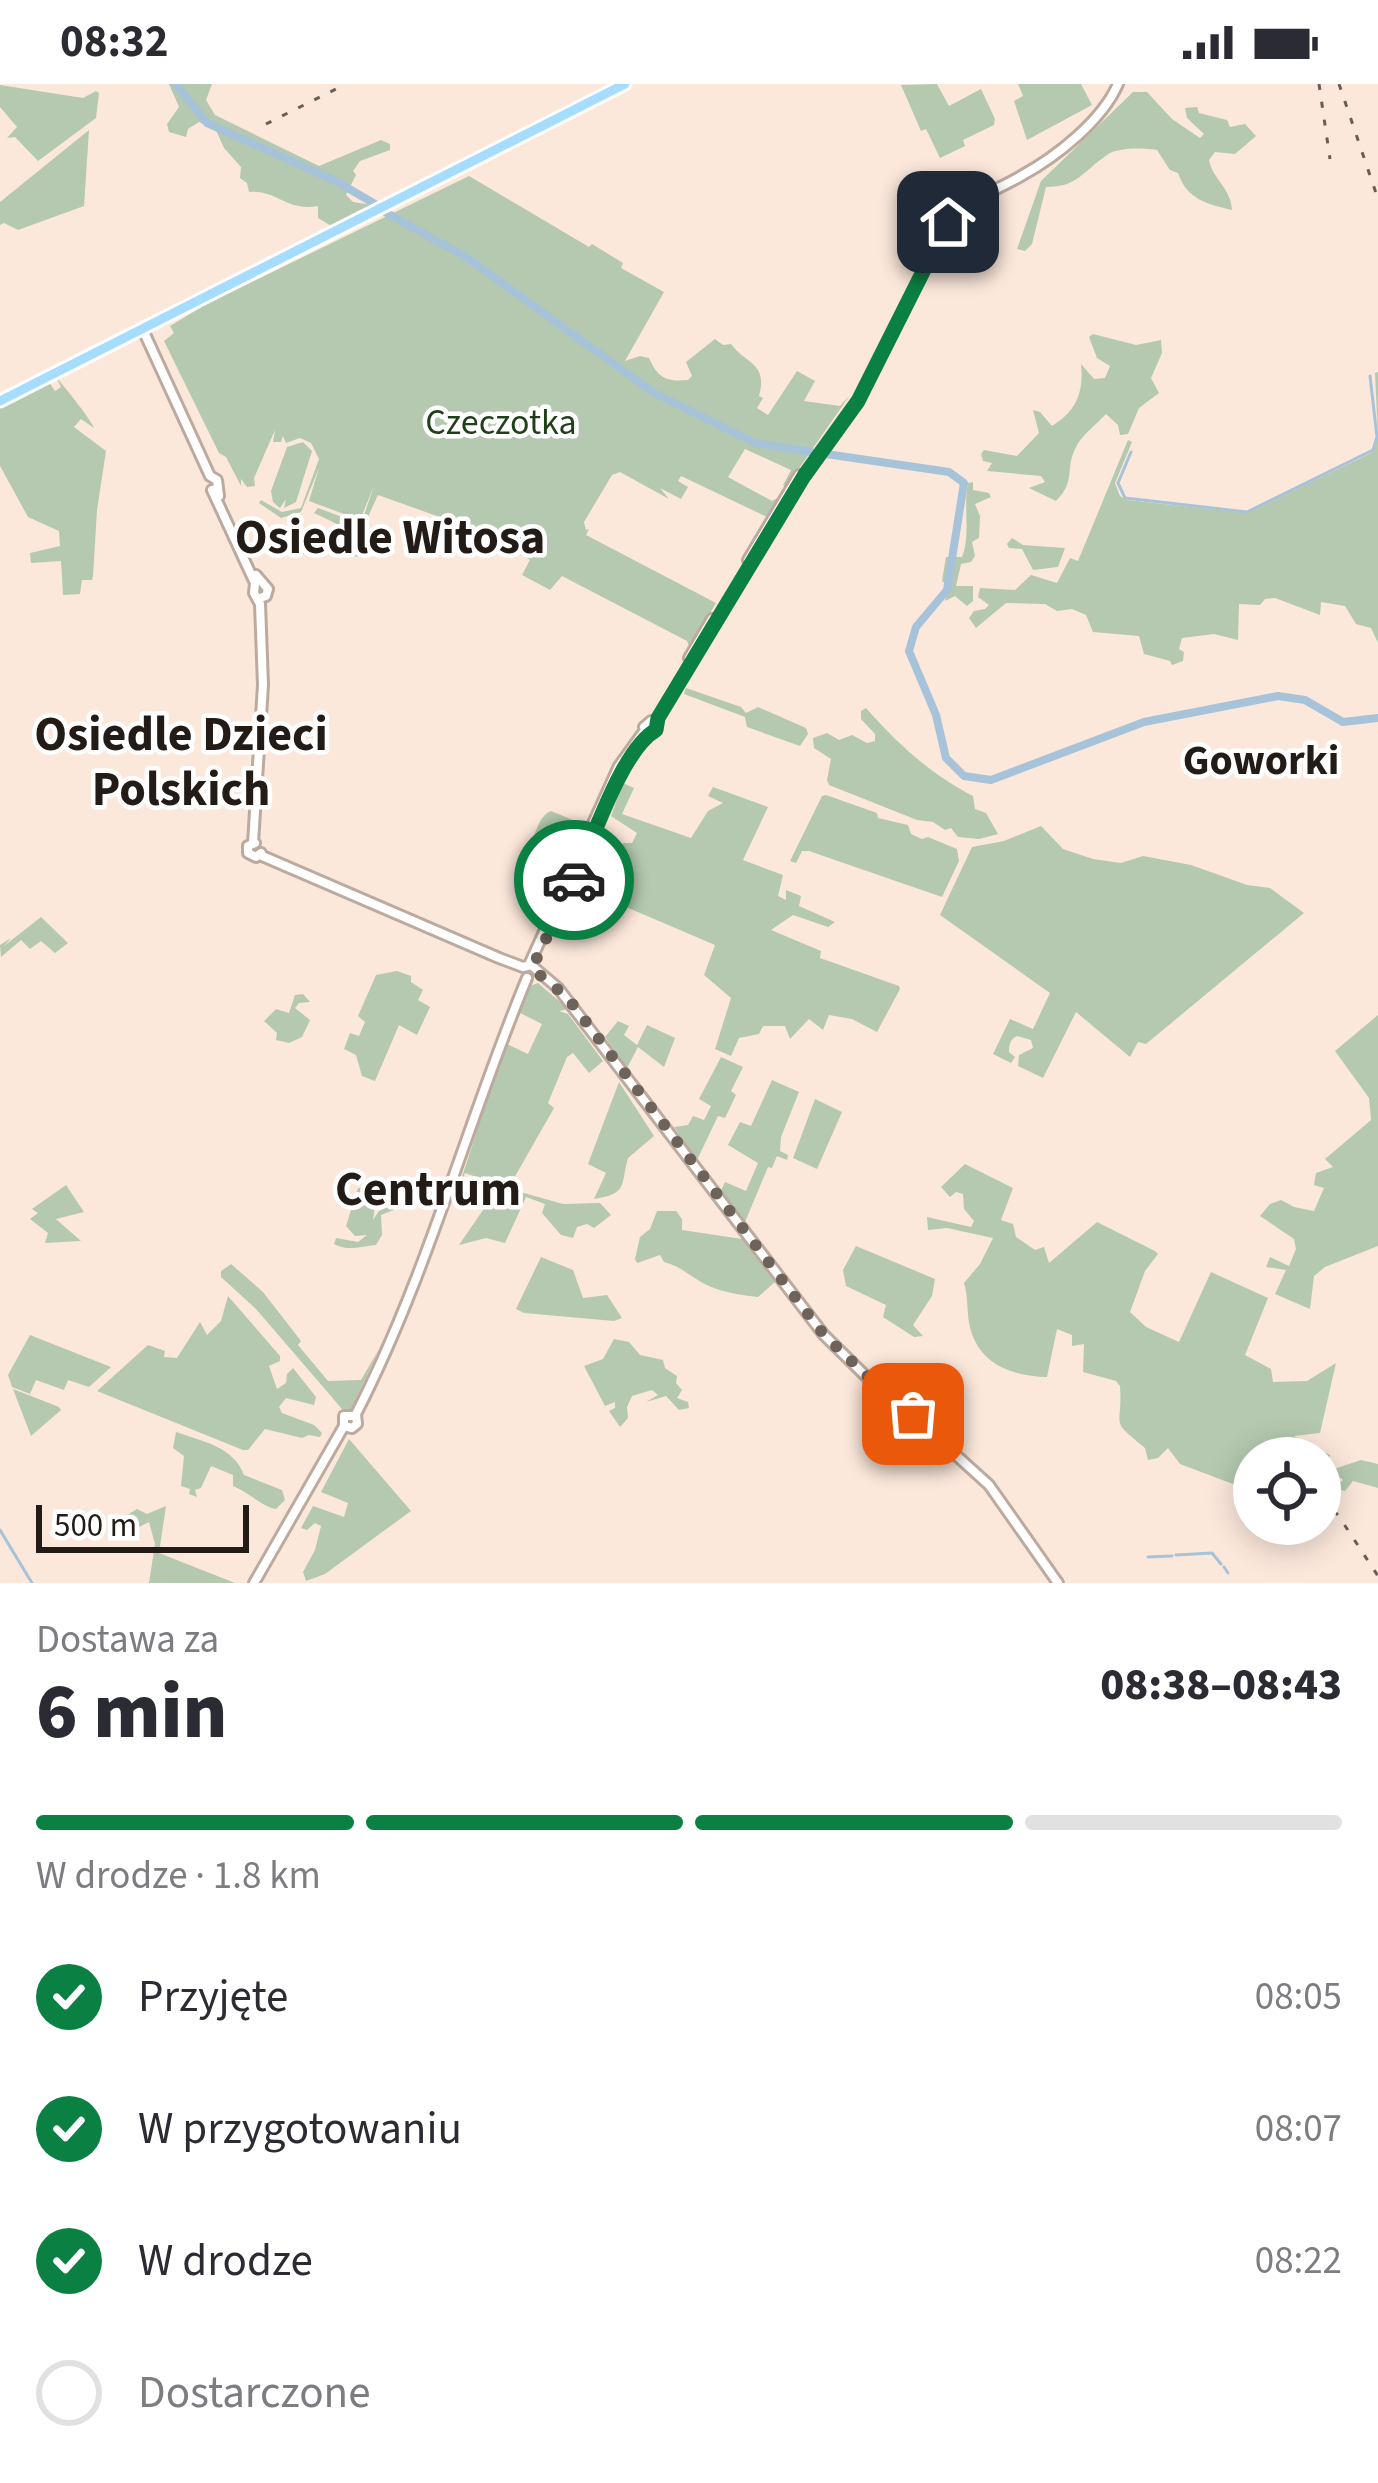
<!DOCTYPE html>
<html lang="pl">
<head>
<meta charset="utf-8">
<style>
	:root { --surface:#fff; --page:#f2f2f3; --text:#2b2b33; --muted:#7c7c81; --line:#e1e1e2; --accent:#0b8043 }
	body { margin:0; font-family:"Source Sans 3",sans-serif; background:var(--page); color:var(--text); height:100vh; display:flex; flex-direction:column; font-size:45px; white-space:nowrap }
	* { box-sizing:border-box; margin:0 }
	p { font-size:39px; color:var(--muted) }
	.icon { flex:none; width:66px; height:66px; fill:none; stroke:currentColor; stroke-width:2; stroke-linecap:round; stroke-linejoin:round }
	.map { position:relative; height:1499px; overflow:hidden }
	.sheet { display:flex; flex-direction:column; background:var(--surface); flex:1 }
	.sheet>* { flex:none }
	.tools { position:absolute; left:1233px; top:1353px; display:grid; gap:24px }
	.tools a { display:grid; place-items:center; width:108px; height:108px; border-radius:50%; background:var(--surface); box-shadow:0 6px 30px #0003; font-size:60px }
	.scale { position:absolute; left:36px; bottom:30px; width:213px; box-sizing:border-box; padding-left:12px; border:6px solid #221b16; border-top:0; font-size:33px; line-height:42px; white-space:nowrap; color:#221b16; -webkit-text-stroke:9px #fff; paint-order:stroke }
	.pin { position:absolute; display:grid; place-items:center; width:102px; height:102px; color:#fff; margin:-51px; border-radius:24px; box-shadow:0 6px 18px #0006 }
	.courier { position:absolute; display:grid; place-items:center; width:120px; height:120px; margin:-60px; border:9px solid #0b8043; border-radius:50%; background:#fff; color:#222; box-shadow:0 3px 15px #0007 }
	.overview em { font-style:normal; font-weight:800 }
	.overview div { display:flex; flex-direction:column-reverse }
	.overview { display:flex; align-items:center; justify-content:space-between; height:204px; padding:0 36px }
	h1 { font-size:78px; font-weight:800; line-height:90px }
	.bar { display:grid; grid-template-columns:repeat(4,1fr); gap:18px 12px; align-content:center; height:144px; padding:0 36px }
	.bar i { height:15px; border-radius:9px; background:var(--line) }
	.bar .active { background:var(--accent) }
	.bar p { grid-column:span 4 }
	ol { padding:0 36px; list-style:none }
	li { display:flex; align-items:center; gap:36px; height:132px }
	li p { margin-inline-start:auto }
	li .icon { padding:12px; border-radius:50%; background:var(--accent); color:#fff; stroke-width:4 }
	li:last-child { color:var(--muted) }
	li i { width:66px; height:66px; border:6px solid var(--line); border-radius:50% }
	.status { display:flex; justify-content:space-between; align-items:center; height:84px; padding:0 60px; background:var(--surface); direction:ltr }
	.status svg { height:33px; fill:currentColor }
	.map>svg:first-child { display:block }
	.green { fill:#b4c9af }
	.lines { fill:none; stroke-linecap:round; stroke-linejoin:round }
	.stream { stroke:#a6c3da; stroke-width:3 }
	.river { stroke:#a6c3da; stroke-width:8 }
	.secondary-casing { stroke:#bdaa9e; stroke-width:14 }
	.primary-casing { stroke:#fff; stroke-width:15 }
	.secondary { stroke:#fff; stroke-width:8 }
	.primary { stroke:#a6ddfe; stroke-width:9 }
	.rail { stroke:#695d56; stroke-width:3; stroke-dasharray:6 12; stroke-linecap:butt }
	.done { stroke:#6e635b; stroke-width:12; stroke-dasharray:0 21.6 }
	.route { stroke:#0b8043; stroke-width:15 }
	.labels { text-anchor:middle; stroke-width:9; stroke-linejoin:round; paint-order:stroke }
	.park-label { font-size:36px; fill:#1e3f17; stroke:#fff }
	.quarter-label { font-size:42px; font-weight:bold; fill:#221b16; stroke:#fff }
	.district-label { font-size:48px; font-weight:bold; fill:#221b16; stroke:#fff }
</style>
</head>
<body>
<div class="status"><b>08:32</b><svg viewBox="0 0 49 12"><path d="M0 12V9h3v3zM5 12V6h3v6zM10 12V3h3v9zM15 12V0h3v12zM26 1h20v11H26zM47 4h2v5h-2z"/></svg></div>
<div class="map">
<svg width="1378" height="1499" viewBox="0 0 1378 1499">
	<rect width="100%" height="100%" fill="#fce8db"/>
	<path class="green" d="M169,0h43l-6,16 9,15 104,51 62,-26 9,4v6l-30,11 -7,10 3,4 -10,20 7,7 20,3 -40,22 -15,-9v-12c-31,6 -42,-17 -69,-14l-2,-9 -7,-5 1,-11 -17,-19 -8,-18 -17,-8 -11,7 -2,8 -17,-5 -2,-8 12,-17z
		M937,0l12,22 32,-17 14,30 -1,6 -31,15 2,6 -25,12 -14,-29 -5,2 -20,-46z
		M1018,0h63l11,21 -65,35 -13,-39 9,-5z
		M0,1l83,13 13,-7 3,2 -3,25 -58,43 -23,-24 -8,1 10,-11 -17,-20z
		M1133,8h14l25,27 28,19 4,-4 -17,-16 -2,-10 12,-1 2,6 28,7 3,7 15,-3 11,12 -21,18 -20,-2 -6,8c4,20 22,28 23,50 -24,-6 -45,-10 -54,-37l-8,-3 -13,-20c-13,-2 -39,-3 -50,5 -25,17 -29,32 -61,32l-14,57 -7,7 -8,-2 24,-68z
		M89,46l-5,76 -66,24 -14,-7 -4,2v-23z
		M469,92l120,71 3,-3 31,19 -2,5 43,24 -39,69 15,-5 9,2c9,20 17,24 39,22l4,-4 -6,-14 29,-23 8,6 8,-1c16,21 37,19 28,52l4,2 -6,10 11,7 29,-44 18,10 -11,20 36,5 10,-11 -64,92 -3,-2 8,-15 -46,-21 -17,28 44,24 9,-5 -14,21 -86,-41 -3,5 10,6 -7,12 -21,-11 9,11 -49,-27 -8,3 -28,47 2,8 3,-1 -3,6 130,68 -26,44 -3,-6 -125,-65 -12,14 -28,-15 8,-15 -54,-30 -98,-35c-8,18 -23,44 -14,63l-31,-6 4,-28 -23,-11 4,-5 43,16 13,-38 -14,34 -51,-19 10,-33 -18,44 -20,6 -22,-15 2,-3 21,12 19,-4 18,-49 -8,-16 -11,-5 -14,5 -3,-7 -2,6h-8l2,-12 -21,48 1,8 -8,1 -6,-8v7l-15,-29 -7,-4 -55,-112 10,-8 -4,-7 35,-21z
		M1093,250l43,11 25,-5 1,13 -11,25 8,15 -20,15 -11,26 -8,1 -2,-10 -12,-11c-10,11 -25,21 -31,35 -10,21 1,32 -19,52l-27,-13 16,-6 -4,-6 -54,-5 5,-8 -9,-2 -2,-7 3,-4 33,6 22,-23 -6,-23 7,2 12,14c24,-15 32,-33 29,-62l13,15 11,-1 5,-12 -13,-8 -8,-21z
		M1378,288v271l-7,-15 -15,-4 -11,-18 -24,-4 -1,13 -45,-17 -10,1 -5,6 -21,-1 -1,36 -24,-6 -32,4 -3,11 5,3 -1,9 -11,4 -2,-4 -26,-7 -5,-18 -46,-4 -7,-17 -14,-6 -15,2 -12,-7 -39,-1 -30,25 -7,-10 5,-7 11,-2 4,-4 -11,-8 2,-9 35,2 16,-15 26,8 13,-25 8,3 50,-121 4,2 -17,41 5,13 7,4 120,13 124,-60 7,-16 -3,-64z
		M56,293c7,8 34,41 38,51l-13,-9 -7,8 32,24 -9,59 -4,66 -1,4h-10l-2,14 -17,1 -2,-34 -30,2 -1,-10 30,-7 -1,-15 -31,-14 -28,-51v-60l49,-24 6,9 6,-4z
		M303,358l9,9 -16,51 -12,6 2,-9 -6,9 -7,-6 -2,-11 16,-44z
		M973,398v8l16,3 2,4 -16,7 5,12 -1,22 -7,4 3,14 -4,6 -10,2 -5,22h17v15l-6,5 -12,-10 -10,5 4,-14 -7,-6 4,-24h16c9,-24 1,-48 6,-74z
		M1012,454l11,7 42,3 -7,19 -25,3 -11,-21 -13,-1 -2,-4z
		M686,604l55,19 5,6 12,-6 48,21 2,6 -8,12 -53,-19 -2,-10 -61,-23z
		M866,624c32,36 64,66 107,88l2,13 11,4 12,21 -19,5 -21,-2 -7,-9 -6,2 -12,-8 -16,-2 -88,-35 -2,-5 4,-21 -17,-11 -1,-10 14,-5 12,7 13,-5 15,8 8,-2v-7l-14,-15v-8z
		M623,699l11,5 -12,26 69,24 17,-27 15,-8 -15,-7 5,-9 55,20 -25,53 40,15 -5,21 8,4v-10l15,6 -2,10 36,16 -7,5 -35,-12 -22,15 50,21 -1,7 79,28 1,3 -23,43 -25,-13 -23,-4 -6,15 -14,-11 -19,20 -5,-13h-22l-4,8 -20,4 -8,18 -16,-7 16,-51 -27,-23 11,-30 -138,-59 20,-39 19,8 7,-12h9l5,-10 -26,-17z
		M826,711l51,18 1,5 30,7 3,9 11,5 6,-2 29,12 2,12 -17,36 -133,-46h-7l-6,12 -6,-2 32,-65z
		M551,727l36,15 -6,14 -12,-5 -19,23 -18,-8c0,-11 7,-35 19,-39z
		M1041,742l22,23 30,10 28,4 22,-7 48,9 56,20 23,3 34,25 -158,131 -8,-2 -8,15 -54,-45 -33,66 -25,-12 1,-11 14,-7 -2,-8 -14,-4c-7,3 -8,9 -8,16l6,5 -4,6 -18,-9 17,-35 23,10 17,-36 -110,-78 32,-68 32,-6z
		M41,833l27,26 -13,10 -14,-12 -11,8 -9,-9 -20,17 -1,-12 11,-7 -7,8z
		M397,887l14,5v6l12,8 -5,10 12,7 -13,28 -18,-10 -24,56 -13,-5 -6,-21 -12,-6 6,-16 9,3 6,-14 -7,-6 18,-41z
		M538,899l30,26 -9,2 9,3 35,47 -14,12 -16,-20 -6,4 -19,46 6,5 -45,79 -24,3 -3,-11 -17,-6 -2,6 18,10 -16,1 -6,-5c19,-51 28,-99 50,-151l-2,10 21,10 14,-30 -24,-12 12,-26z
		M303,910l7,8 -11,1 -4,5 15,12 -8,17 -13,6 -13,-3 1,-7 -13,-12 12,-12 13,4 6,-18z
		M1378,931v231l-53,21 -11,9 -4,33 -35,-15 11,-24 -20,-3 4,-10 19,9 7,-17 -2,-10 -34,-23 10,-12 11,-4 13,7 20,4 10,-23 -10,-3 2,-12 17,-6 -8,-8 46,-39 -2,-22 -34,-47z
		M618,937l11,5 -5,9 13,10 10,-20 28,13 -11,29 -26,-20 -11,21 -22,-31z
		M721,973l22,10 -12,24 5,4 -11,23 -7,-2 -21,44 -23,-33 14,-2 5,-9 11,4 7,-14 -12,-7z
		M772,996l27,12 -18,45 -1,14 8,4 -1,5 -10,-4 -5,12 -4,-1 -23,55 -24,-31 4,-9 21,9 12,-28 -30,-18 12,-23 11,4z
		M619,998l35,54 -26,22c-8,28 1,35 -34,41l12,-26 -18,-9z
		M815,1015l27,13 -25,57 -24,-11z
		M965,1080l48,24 -12,32 12,4 3,13 19,13 9,-3 5,16 48,-41 58,29 3,3 -13,17 -15,41 16,15 33,15 32,-70 57,26 -23,57 26,14 2,13 34,-1 29,-18 -16,70 -26,3 36,19 -7,29 -3,-26h-66v34l-74,-28 -12,-16 -10,10 -10,2 -3,-12c-37,-30 -22,-18 -25,-62l-4,-5 -33,-9 1,-28 -12,2v-11l-15,-6 -10,48c-33,-1 -65,-11 -76,-46 -5,-15 -2,-32 -7,-48l16,-19 13,-26 -46,-10 -19,2 -1,-13 44,10 3,-6 -10,-12 -1,-15 -7,-2 -6,5 -9,-10z
		M66,1101l18,27 -28,7 25,22 -36,2 3,-10 -18,-14 8,-6 -6,-4z
		M358,1104h13l6,6 -4,26 6,-9 11,-5 4,4 -13,5 1,20 -6,10c-15,1 -26,7 -42,-1l2,-6 22,4 9,-7 -12,1 -9,-10z
		M517,1107l46,13 37,-1 11,12 -17,13 -7,-4 -10,3 -4,11 -12,-3 -19,-22 3,-9 -19,-7 -21,46 -19,-5 -27,7 35,-51z
		M657,1127h19l6,8v11l60,9 33,43 -17,15c-17,-2 -32,-4 -49,-11 -18,-8 -26,-19 -45,-24l-4,-7 -23,8 -2,-4 5,-22 10,-8z
		M856,1162l79,33 -3,17 -19,29 10,11 -9,1 -31,-20 3,-12 -40,-19 -3,-16z
		M541,1173l32,13 10,28 24,-3 15,23 -8,3 -90,-8 -8,-4z
		M231,1180l32,28 38,49 -3,4 30,36 33,-1 18,-31 -28,61 -9,-1 -86,-100 -35,-32v-6z
		M228,1212l52,60v5l-11,5 8,23 9,-6 1,-9 6,-6 23,29 -2,8 -28,-7 -7,9 3,6 32,12 8,8 -2,4 -11,-2 -7,3 -37,-9 -17,21h-5l-146,-59 51,-46 17,6 -1,6 13,1 23,-36 7,13 14,-14z
		M30,1251l81,32 -22,20 -21,-7 -4,10 -28,-10 -6,14 -18,-7 -4,-12z
		M614,1255l15,3 11,13 23,5 2,8 12,8 -1,7 6,7 -5,8 11,4 1,6 -10,2 -13,-14 -20,6 12,-7 -6,-5 -20,6 -5,11 1,11 -8,9 -11,-16 6,-3v-6l-10,4 -21,-40 19,-7z
		M13,1305l46,18 2,3 -30,26z
		M176,1348c28,10 58,15 68,43l38,15 3,10 -9,9c-13,-2 -28,-17 -43,-23v-11l-22,-9 -10,22 -6,2 2,7 -8,-3 1,-5 -9,-3 3,-30 -11,-8z
		M349,1355l62,72 -86,63 -19,7 -3,-9 12,-22 6,-24 -6,-3 -8,7 -6,-2 12,-22 31,11 4,-14 -27,-11z
		M1361,1376l17,4v24l-25,-7 -8,10 -11,-3 9,-8 -9,-7v-4z
		M166,1422l-7,47 76,30h-86l6,-39 -6,-22 -24,12 -8,-13 20,-12 10,5z"/>
	<g class="lines">
		<path class="stream" d="M1131,368l-13,31 7,15 122,14 126,-62 4,-13 -7,-61
			M0,1446l32,53
			M1176,1471l36,-2 9,11
			M1148,1473l24,-1
			M1224,1483l4,6"/>
		<path class="river" d="M176,0l31,39 127,57 41,24
			M385,128l81,45 188,136 101,50 56,9
			M826,370l123,18 15,11 -17,107 -31,37 -7,24 27,64 10,43 18,18 27,4 153,-58 134,-26 27,4 38,22 35,-4"/>
		<g class="secondary-casing">
			<path id="secondary" d="M143,246l67,146 7,4 2,16
				M212,406l43,93 -1,10 6,11 3,81 -10,158
				M748,476l51,-85
				M256,491l12,14 -2,7 -6,2
				M689,574l23,-39
				M651,637l-7,6 6,7 6,-4 2,-12 144,-238 56,-78 90,-180c19,-23 48,-31 73,-46 35,-19 81,-55 97,-92
				M255,759l-7,3v7l8,4 5,-4
				M260,771l239,103 24,9 8,-2 27,23 266,347 65,64
				M576,791l17,-35
				M529,881l90,-199 26,-36
				M902,1326l4,-11 -13,-4 -4,6 2,8 24,9 74,67 69,98
				M344,1342l8,2 5,-4 -1,-10c72,-140 111,-292 171,-436
				M344,1342v-10h12
				M254,1499l90,-157"/>
		</g>
		<g class="primary-casing">
			<path id="primary" d="M0,317l625,-317"/>
		</g>
		<use href="#secondary" class="secondary"/>
		<use href="#primary" class="primary"/>
		<path class="rail" d="M1319,0l11,75
			M1339,0l39,115
			M266,40l80,-40
			M1320,1415l18,16 40,61"/>
	</g>
	<g class="lines">
		<path class="done" d="M574,796l-41,86 2,5 32,26 257,338 56,53 24,9 9,17"/>
		<path class="route" d="M574,796c19,-39 47,-130 82,-150l2,-12 146,-242 54,-75 90,-179"/>
	</g>
	<g class="labels">
		<g class="park-label">
			<text x="501" y="350">Czeczotka</text>
		</g>
		<g class="quarter-label">
			<text x="1261" y="690">Goworki</text>
		</g>
		<g class="district-label">
			<text x="390" y="469">Osiedle Witosa</text>
			<text x="181" y="666">Osiedle Dzieci<tspan x="181" dy="55">Polskich</tspan></text>
			<text x="428" y="1121">Centrum</text>
		</g>
	</g>
</svg>
<div class="tools">
<a><svg class="icon" aria-label="locate" viewBox="0 0 24 24"><circle cx="12" cy="12" r="6"/><path d="M12 2v4M12 18v4M2 12h4M18 12h4"/></svg></a>
</div>
<div class="scale">500 m</div>
<div class="pin" style="left:913px;top:1330px;background:#ea580c"><svg class="icon" aria-label="bag" viewBox="0 0 24 24"><path d="M5 8h14l-1 12H6zM9 8a3 3 0 0 1 6 0"/></svg></div>
<div class="pin" style="left:948px;top:138px;background:#1f2937"><svg class="icon" aria-label="home" viewBox="0 0 24 24"><path d="M3 11l9-7 9 7M6 9v11h12V9"/></svg></div>
<div class="courier" style="left:574px;top:796px"><svg class="icon" aria-label="car" viewBox="0 0 24 24"><path d="M5 17H2v-5l4-1 3-4h7l3 4 3 1v5h-3M9 17h6M6 11h13"/><circle cx="7" cy="17" r="2"/><circle cx="17" cy="17" r="2"/></svg></div>
</div>
<section class="sheet">
<div class="overview"><div><h1>6 min</h1><p>Dostawa za</p></div><em>08:38–08:43</em></div>
<div class="bar"><i class="active"></i><i class="active"></i><i class="active"></i><i></i><p>W drodze · 1.8 km</p></div>
<ol>
<li><svg class="icon" aria-label="check" viewBox="0 0 24 24"><path d="M5 12l5 5 9-10"/></svg>Przyjęte<p>08:05</p></li>
<li><svg class="icon" aria-label="check" viewBox="0 0 24 24"><path d="M5 12l5 5 9-10"/></svg>W przygotowaniu<p>08:07</p></li>
<li><svg class="icon" aria-label="check" viewBox="0 0 24 24"><path d="M5 12l5 5 9-10"/></svg>W drodze<p>08:22</p></li>
<li><i></i>Dostarczone</li>
</ol>
</section>
</body>
</html>
